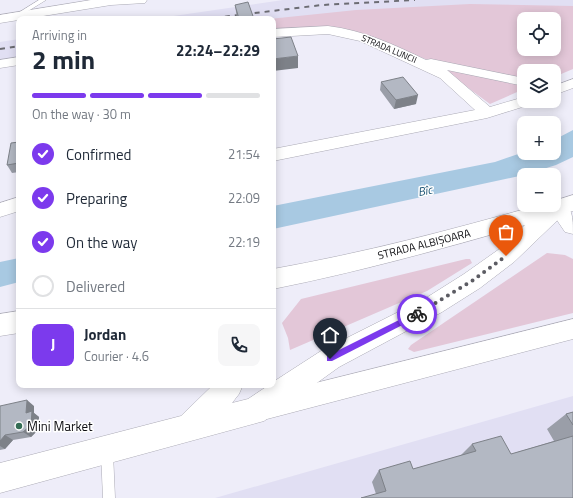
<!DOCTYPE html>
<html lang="en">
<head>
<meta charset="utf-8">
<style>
	:root { --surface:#fff; --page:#f6f6f7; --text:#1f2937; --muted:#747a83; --line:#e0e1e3; --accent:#7c3aed }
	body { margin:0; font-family:"Titillium Web",sans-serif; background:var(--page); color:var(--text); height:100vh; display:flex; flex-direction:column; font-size:15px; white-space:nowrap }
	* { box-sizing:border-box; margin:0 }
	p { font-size:13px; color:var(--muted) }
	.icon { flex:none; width:22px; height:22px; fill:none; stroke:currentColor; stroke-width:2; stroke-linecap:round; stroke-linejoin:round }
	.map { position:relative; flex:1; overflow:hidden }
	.side { position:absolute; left:16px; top:16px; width:260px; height:372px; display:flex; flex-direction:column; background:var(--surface); border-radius:8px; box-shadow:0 2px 10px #0003 }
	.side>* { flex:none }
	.buttons { position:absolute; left:517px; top:12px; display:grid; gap:8px }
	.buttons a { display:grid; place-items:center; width:44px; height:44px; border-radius:8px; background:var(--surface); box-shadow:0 2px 10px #0003; font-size:20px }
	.pin { position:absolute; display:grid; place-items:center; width:34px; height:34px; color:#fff; margin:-41px -17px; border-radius:50% 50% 50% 0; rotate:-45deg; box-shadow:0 0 4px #0007 }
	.pin .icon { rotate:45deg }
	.courier { position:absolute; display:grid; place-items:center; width:40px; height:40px; margin:-20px; border:3px solid #7c3aed; border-radius:50%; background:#fff; color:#222; box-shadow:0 1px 5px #0007 }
	.overview em { font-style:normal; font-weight:700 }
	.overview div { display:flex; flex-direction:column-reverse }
	.overview { display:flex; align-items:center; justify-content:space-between; height:68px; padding:0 16px }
	h1 { font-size:26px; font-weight:700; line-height:30px }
	.bar { display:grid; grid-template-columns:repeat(4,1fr); gap:6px 4px; align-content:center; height:48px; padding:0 16px }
	.bar i { height:5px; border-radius:3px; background:var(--line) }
	.bar .selected { background:var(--accent) }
	.bar p { grid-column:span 4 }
	.line { display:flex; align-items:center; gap:10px; padding:0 16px; border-top:1px solid var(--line) }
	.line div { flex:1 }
	.round { display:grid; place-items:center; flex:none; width:42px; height:42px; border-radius:8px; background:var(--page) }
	ol { padding:0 16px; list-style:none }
	li { display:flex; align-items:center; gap:12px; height:44px }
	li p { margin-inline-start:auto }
	li .icon { padding:4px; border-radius:50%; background:var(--accent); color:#fff; stroke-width:4 }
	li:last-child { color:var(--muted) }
	li i { width:22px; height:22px; border:2px solid var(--line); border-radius:50% }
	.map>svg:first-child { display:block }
	.built { fill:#e1dff3 }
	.green { fill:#e3c7d8; fill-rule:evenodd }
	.water { fill:#a8c9e2 }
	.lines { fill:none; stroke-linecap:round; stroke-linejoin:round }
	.lane-casing { stroke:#abaab5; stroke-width:1 }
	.street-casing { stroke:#abaab5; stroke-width:1 }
	.secondary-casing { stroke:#abaab5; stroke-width:1 }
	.primary-casing { stroke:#abaab5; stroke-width:1 }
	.lane { fill:#fff; fill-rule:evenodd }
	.street { fill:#fff; fill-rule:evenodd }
	.secondary { fill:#fff; fill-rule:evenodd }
	.primary { fill:#fff; fill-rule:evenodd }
	.rail { stroke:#6c6c73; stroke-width:2; stroke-dasharray:5 5; stroke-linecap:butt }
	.wall { fill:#9a9ea8 }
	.shaded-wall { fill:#7d8188 }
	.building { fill:#b3b8c3; stroke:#7d8188 }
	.route { fill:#7c3aed }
	.done { stroke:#5c5c63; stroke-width:4; stroke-dasharray:0 7.2 }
	.poi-dot { fill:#346d55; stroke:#fff; stroke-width:1.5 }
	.labels { text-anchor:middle; stroke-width:3; stroke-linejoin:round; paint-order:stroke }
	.far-street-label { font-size:9px; fill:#0e0e12; stroke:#fff }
	.street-label { font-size:11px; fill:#0e0e12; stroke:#fff }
	.water-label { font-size:12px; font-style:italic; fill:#195172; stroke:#fff }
	.near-poi-label { font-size:13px; fill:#0e0e12; stroke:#fff; text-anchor:start }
</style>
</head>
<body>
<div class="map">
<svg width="573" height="498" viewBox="0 0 573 498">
	<rect width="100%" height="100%" fill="#eeedf9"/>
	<path class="built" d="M283,0h290v18l-420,1z
		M19,39v20l-19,3v-20z
		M573,396v102h-358z"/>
	<path class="green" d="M470,4l103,2v63l-19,8v-6h-30v18l-34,15 -57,-42 -80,-31 -13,-3h-21l-46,2v-11h-4l87,-9zM524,19h30v30h-30z
		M547,253l18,2 8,4v54l-159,39 -6,-3 3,-4z
		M466,259h4l2,4 -45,28 -137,59 -2,-12 -6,-15 19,-24z"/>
	<path class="water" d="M573,130v27l-17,8 -32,10 -251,54v-23l222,-44 29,-10 30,1v-13z
		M19,258v24l-19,5v-25z"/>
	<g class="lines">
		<g class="lane-casing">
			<path id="lane" d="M39,0h7l-26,16 -5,-1z
				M107,447l4,2 2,4 2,45h-12l-2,-45 2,-4z"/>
		</g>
		<g class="street-casing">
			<path id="street" d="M328,26c35,4 67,19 98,34l5,-1 93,19v8l-77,-16 43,37 34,-10v4h10l-2,3 -45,14 -214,43v-12l202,-39 -35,-32 -80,-37 -32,-7 -55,3v-8z
				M19,57v8l-19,3v-8z
				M573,79v9l-19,7v-9z
				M19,197v14l-19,6v-14z
				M573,319v20l-306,80 -8,-4 -4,-8 4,-8 8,-4z"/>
		</g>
		<g class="secondary-casing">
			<path id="secondary" d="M558,199c15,6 15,19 15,35l-8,-2 -17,-25 1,-2h5v-4z"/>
		</g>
		<g class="primary-casing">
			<path id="primary" d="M91,0h56l-2,3 -34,2 -111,18v-8z
				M573,195v16l-8,2 -51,49 -34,26 -38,24 -103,55 -75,54 -264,72v-30l181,-47 32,-31h30l-4,9 -7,9 16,-4 21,-14h4v-3l48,-31 105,-53 38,-24 34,-24 27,-25c-83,24 -167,47 -252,64v-20c90,-16 178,-39 266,-64h15v-4z
				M19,311v22l-19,3v-22z"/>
		</g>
		<use href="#lane" class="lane"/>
		<use href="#street" class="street"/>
		<use href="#secondary" class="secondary"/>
		<use href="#primary" class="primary"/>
		<path class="rail" d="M205,19l117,-14 93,-5
			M0,49l19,-3"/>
	</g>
	<path class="wall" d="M235,5l19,14h-17z
		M381,82l35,22 -22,5 -14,-19z
		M19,142v30l-7,1 -5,-8z
		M0,406h34v7l5,4 -1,13 -7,7 -18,3 -8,9 -5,1z
		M573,412v86l-197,-4 -4,-12 7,-12 34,-1 47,-13 12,-12 39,10 43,-13 -7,-12 19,-15z"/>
	<path class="shaded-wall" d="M298,56v12l-25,3v-12z
		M418,95l-2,9 -22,5 2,-9z
		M27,400l7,6v7l5,4 -1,13 -7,7 -8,-5z
		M5,435l8,5 -8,9 -5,-3v-5z"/>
	<path class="building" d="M248,2l6,17h-15l-4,-14z
		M291,37l7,19 -25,3v-20z
		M403,77l15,18 -22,5 -15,-18z
		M19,142v21l-12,2 4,-22z
		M27,400l-1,13 6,-2 -1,14 -8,7 -18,3 -5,6v-35z
		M573,412v13l-7,-11z
		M501,436l10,18 62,-18v62h-212l25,-7 -7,-21 31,-9 3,8 63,-18 -4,-7z"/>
	<path class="route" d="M417,311l4,3 -1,2 -88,45h-5v-5z"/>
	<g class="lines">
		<path class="done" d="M417,314l55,-33 34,-25"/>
	</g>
	<circle class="poi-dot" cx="19" cy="426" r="4"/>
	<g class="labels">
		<g class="far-street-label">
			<text transform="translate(389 49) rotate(23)" y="3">STRADA LUNCII</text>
		</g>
		<g class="street-label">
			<text transform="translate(424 244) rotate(-14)" y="4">STRADA ALBIȘOARA</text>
		</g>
		<g class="water-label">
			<text transform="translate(425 191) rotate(-11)" y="4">Bîc</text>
		</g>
		<g class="near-poi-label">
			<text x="27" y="431">Mini Market</text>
		</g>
	</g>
</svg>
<div class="buttons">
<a><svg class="icon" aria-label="locate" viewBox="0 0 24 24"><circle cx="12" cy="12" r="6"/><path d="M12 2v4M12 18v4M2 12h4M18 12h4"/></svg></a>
<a><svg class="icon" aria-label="layers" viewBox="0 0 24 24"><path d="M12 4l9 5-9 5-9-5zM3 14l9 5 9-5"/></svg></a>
<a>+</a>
<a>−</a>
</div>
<div class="pin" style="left:506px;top:256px;background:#ea580c"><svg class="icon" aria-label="bag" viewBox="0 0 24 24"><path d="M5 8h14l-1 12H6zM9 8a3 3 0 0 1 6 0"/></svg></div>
<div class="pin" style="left:330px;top:359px;background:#1f2937"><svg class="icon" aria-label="home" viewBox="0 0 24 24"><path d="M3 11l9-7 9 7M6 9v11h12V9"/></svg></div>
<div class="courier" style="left:417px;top:314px"><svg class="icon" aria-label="bike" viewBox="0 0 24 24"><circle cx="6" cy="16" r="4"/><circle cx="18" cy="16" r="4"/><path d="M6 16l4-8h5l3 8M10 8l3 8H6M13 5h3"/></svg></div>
<section class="side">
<div class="overview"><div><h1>2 min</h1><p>Arriving in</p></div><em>22:24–22:29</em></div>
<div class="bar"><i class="selected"></i><i class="selected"></i><i class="selected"></i><i></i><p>On the way · 30 m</p></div>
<ol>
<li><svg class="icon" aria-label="check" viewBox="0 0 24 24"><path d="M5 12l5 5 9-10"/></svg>Confirmed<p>21:54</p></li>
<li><svg class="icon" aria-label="check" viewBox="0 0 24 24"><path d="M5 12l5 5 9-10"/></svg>Preparing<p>22:09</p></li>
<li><svg class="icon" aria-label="check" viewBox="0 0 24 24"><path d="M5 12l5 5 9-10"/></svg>On the way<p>22:19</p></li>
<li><i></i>Delivered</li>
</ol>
<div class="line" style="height:72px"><b class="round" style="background:var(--accent);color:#fff">J</b><div><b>Jordan</b><p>Courier · 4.6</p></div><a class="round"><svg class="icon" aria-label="phone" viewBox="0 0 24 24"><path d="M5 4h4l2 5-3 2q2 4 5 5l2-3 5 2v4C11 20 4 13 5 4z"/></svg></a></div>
</section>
</div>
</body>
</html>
